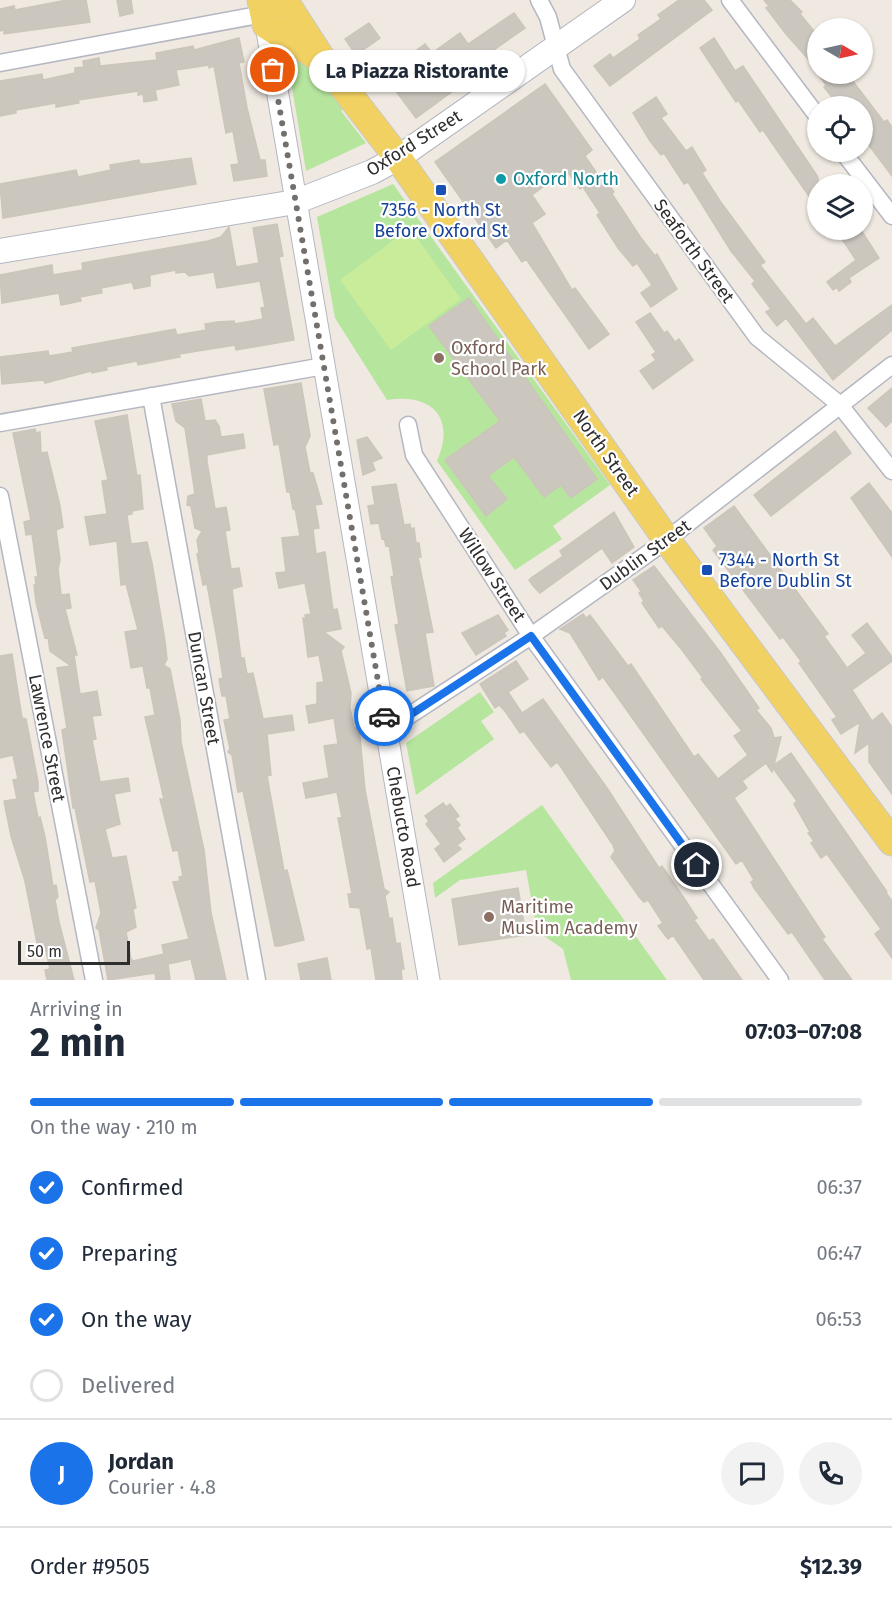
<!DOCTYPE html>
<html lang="en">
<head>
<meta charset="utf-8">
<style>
	:root { --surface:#fff; --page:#f2f2f3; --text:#1f2937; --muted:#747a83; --line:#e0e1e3; --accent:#1a73e8 }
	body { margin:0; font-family:"Fira Sans",sans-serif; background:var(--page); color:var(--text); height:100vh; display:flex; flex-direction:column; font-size:22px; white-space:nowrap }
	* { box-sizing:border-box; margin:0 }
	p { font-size:20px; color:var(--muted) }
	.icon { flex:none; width:33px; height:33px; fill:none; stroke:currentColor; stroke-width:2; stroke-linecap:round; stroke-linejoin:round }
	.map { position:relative; height:980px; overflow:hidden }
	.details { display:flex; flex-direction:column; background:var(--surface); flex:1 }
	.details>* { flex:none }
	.needle { width:39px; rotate:99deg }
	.fabs { position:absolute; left:807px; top:18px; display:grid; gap:12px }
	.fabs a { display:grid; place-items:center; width:66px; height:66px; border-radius:50%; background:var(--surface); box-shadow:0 2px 4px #0004; font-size:30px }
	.scale { position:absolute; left:18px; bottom:15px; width:112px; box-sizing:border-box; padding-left:6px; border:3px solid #2e2e2e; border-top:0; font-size:16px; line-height:21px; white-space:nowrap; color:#2e2e2e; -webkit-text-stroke:4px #fff; paint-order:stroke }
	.pin { position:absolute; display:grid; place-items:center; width:51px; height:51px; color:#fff; margin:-26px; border:3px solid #fff; border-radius:50%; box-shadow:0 2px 6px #0007 }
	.courier { position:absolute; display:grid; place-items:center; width:60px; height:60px; margin:-30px; border:4px solid #1a73e8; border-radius:50%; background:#fff; color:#222; box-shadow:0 2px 8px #0007 }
	.bubble { position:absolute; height:42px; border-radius:21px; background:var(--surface); box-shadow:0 2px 4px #0004; font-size:20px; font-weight:700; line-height:42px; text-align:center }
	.summary em { font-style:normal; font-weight:700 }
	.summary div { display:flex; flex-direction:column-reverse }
	.summary { display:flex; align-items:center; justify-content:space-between; height:102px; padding:0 30px }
	h1 { font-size:39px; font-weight:700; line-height:45px }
	.bar { display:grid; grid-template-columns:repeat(4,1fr); gap:9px 6px; align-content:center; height:72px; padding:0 30px }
	.bar i { height:8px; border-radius:4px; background:var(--line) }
	.bar .on { background:var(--accent) }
	.bar p { grid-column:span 4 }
	.line { display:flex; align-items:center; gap:15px; padding:0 30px; border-top:2px solid var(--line) }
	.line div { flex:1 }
	.round { display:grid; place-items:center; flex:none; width:63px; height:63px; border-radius:32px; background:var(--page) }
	ol { padding:0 30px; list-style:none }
	li { display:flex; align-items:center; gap:18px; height:66px }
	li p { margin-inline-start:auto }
	li .icon { padding:6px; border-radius:50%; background:var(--accent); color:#fff; stroke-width:4 }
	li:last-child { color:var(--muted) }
	li i { width:33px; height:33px; border:3px solid var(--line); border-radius:50% }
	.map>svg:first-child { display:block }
	.green { fill:#b6e59e }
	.pitch { fill:#c9ec9a }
	.building { fill:#cbc7bf; stroke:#cbc5ba; stroke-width:1.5 }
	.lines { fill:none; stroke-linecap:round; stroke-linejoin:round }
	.minor-casing { stroke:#b4b7c1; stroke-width:19 }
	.tertiary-casing { stroke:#b4b7c1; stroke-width:23 }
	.secondary-casing { stroke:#b4b7c1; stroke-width:26 }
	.primary-casing { stroke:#c9c9c9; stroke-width:29 }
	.minor { stroke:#fff; stroke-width:16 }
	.tertiary { stroke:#fff; stroke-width:21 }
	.secondary { stroke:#fff; stroke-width:24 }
	.primary { stroke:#f2d163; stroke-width:27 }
	.done { stroke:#726f6d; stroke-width:6; stroke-dasharray:0 10.8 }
	.route { stroke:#1a73e8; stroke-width:8 }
	.culture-dot { fill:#0f9aa8; stroke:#fff; stroke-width:2 }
	.transit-dot { fill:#1a4fb4; stroke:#fff; stroke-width:2 }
	.education-dot { fill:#8d6e63; stroke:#fff; stroke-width:2 }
	.labels { text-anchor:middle; stroke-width:4.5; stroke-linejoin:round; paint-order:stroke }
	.street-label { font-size:18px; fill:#2e2e2e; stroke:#fff }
	.culture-label { font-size:18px; fill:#0d838f; stroke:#fff; text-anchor:start }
	.transit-label { font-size:18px; fill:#164399; stroke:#fff }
	.education-label { font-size:18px; fill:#785e54; stroke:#fff; text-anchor:start }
</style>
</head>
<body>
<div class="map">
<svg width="892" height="980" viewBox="0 0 892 980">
	<rect width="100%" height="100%" fill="#efe9e1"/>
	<path class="green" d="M285,46l31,22 30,39 -5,4 25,32 -60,28z
		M393,184l217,301 -57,41 9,13 -47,31 -78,-109c19,-43 -5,-68 -50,-61l-52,-82 -18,-101z
		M480,692l14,20 -13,9 13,18 -78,56 -10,-52z
		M542,805l125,175h-96l-8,-31 -26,-18 -11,-61 -66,10 -25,18 -2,-15z"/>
	<path class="pitch" d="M410,228l51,71 -70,51 -51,-70z"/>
	<path class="building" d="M67,0h19l4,22 -86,12v-4l-4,1v-22l14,-3 1,4z
		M117,0h14l2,13 -13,3z
		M679,0h25l8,10 -102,76 -16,-20 16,-12 3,4 27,-19 -2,-4 23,-16 -3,-4z
		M764,0h26l12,12 -2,2 18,22v34l-32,-36 -20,-26 3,-2z
		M514,13l11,15 -70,49 6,8 -45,33 -21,-28 27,-19 -12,-16 15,-11 7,9 28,-20 8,11z
		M369,23l11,15 -24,17 -11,-16z
		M239,38l5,24 -5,1 8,45 13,52h5l2,16 -33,5 -3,-16 8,-1 -6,-33 -7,2 -12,-67 -5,2v-3l-33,5 3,15 -24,5 2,10 -13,2 -1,-8 -5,1v-4l-60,9 1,3 -23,4v-4l-40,7v3l-16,3v-35l42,-7 1,6 32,-7v-5l9,-1 -1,-6 16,-3 1,8 57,-6 -1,-7 37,-7 1,4z
		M714,38l21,33 8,-5 75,111v32l-55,-79 -3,2 -22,-32 -2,2 -36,-54z
		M818,74h23l4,5 4,-3 35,46 3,-2 5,7v49l-30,-40v-30h-23l-15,-19 2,-2z
		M545,84l47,66 -7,6 17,25 3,-2 9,13 -2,2 29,44 14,18 2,-2 20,35 -26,18 -10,-14 11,-8 -15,-22 -4,3 -15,-18 -21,-33 3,-2 -17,-26 -3,2 -14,-19 -34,25 13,19 -13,9 40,67 3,-2 34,46 -20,15 -63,-90 -4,3 -15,-22 -11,8 -61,-86z
		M656,97l11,17 -6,4 25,33 6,-4 14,23 -4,3 18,28 45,61 -5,3 46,59 7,-6 22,28 57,-41v25l-59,50 -47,-62 -9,8 -11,-14 5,-3 -19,-25 3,-3 -24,-30 -43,-69 -4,2 -20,-31 -3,2 -11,-14 -17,-28z
		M191,158l5,26 -193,34 -3,-34 76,-14 2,7 33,-7 -1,-5 29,-5 1,4h7z
		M277,224l6,32 -4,1 15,83 -58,10 -1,-5 -56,9 1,3 -42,8 -1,-4 -31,6 1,3 -15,3 -1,-2 -46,12 -1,-3 -42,4 -2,-27 48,-6 1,5 24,-4 -1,-4 103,-19 2,6 29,-5 -1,-6 12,-2 17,-1 1,3 28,-5 -2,-11 4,-1 -5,-26 -43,7 -3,-16 -25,4 -4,-4 -9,1v-3l-26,5v11l-16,3 -2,-7 -31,6 1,5 -22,4 1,4 -20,4 -2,-12 -57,10 -2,-28 52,-10 1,10 30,-5 -1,-7 126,-22 13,-4 8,-10 7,40 23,-4 -6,-35z
		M836,230h25l18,28 -30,20 2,4 -12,9 -2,-4 -4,3 -6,-8 29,-22z
		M469,298l128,181 -26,19 -10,-13 -17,12 -30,-40 -26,19 19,23 -21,17 -41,-56 55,-39 -71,-95z
		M650,313l14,20 3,-2 8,11 4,-3 14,21 -40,29 -13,-18 16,-11 -4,-5 4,-3 -20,-30z
		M301,383l9,53 -5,11 5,26h3l9,31 -7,1 4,23 -6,1 3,25 9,-2 8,58 4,-1 4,20 -17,3 20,15 -3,4 10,42 -1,15 4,20 5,-1 6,63 19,99 5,3 -4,4 4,23 3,-1 4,26 4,-1 4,26h-3l1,11h-26l-5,-32 -4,1 -7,-41 -10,-1 -2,-13h4l-14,-76h4l-5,-26 -31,6 -3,-15 26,-5 -5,-32 14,-2 -4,-26 -25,5 -3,-17 11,-2v-21l7,-1 -5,-27 -11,2 -5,-39 3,1 -1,-4 6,-1 -6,-31 -26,5 -3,-15 10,-1 -4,-34 18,-2 -5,-28 -2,1 -3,-17h-3l-8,-48 -5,1 -10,-56z
		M892,388v33l-6,6 -18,-19z
		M201,399l4,22 10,-1 4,6 2,11 22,-3 2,14 -38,7v7l8,47 11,-2 4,23 -5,1 6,38 8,-1 3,18 -10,3 9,69h3l3,16 6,-1 10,46 29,-4 2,15 -27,4 4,41 -4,1 17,95 3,-1 17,70 -25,6h-4l-32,-155 -5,1 -6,-37 -4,-3 2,-3 -6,-29 6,-1 -4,-23h-4l-3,-17 4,-1 -6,-39 -10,-55 -4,1 -6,-31 2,-1 -2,-13 5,-9 -7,-3 -4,-22 -4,-1 1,-9 7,-2 -10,-66 -9,-7 -4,-17z
		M127,415l10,61 3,-1 3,34 -11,2v3l-5,1 4,29 16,-2 5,21 13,78 2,18 -3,6 6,4 10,51 1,22 23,108 7,63 15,67h-30l-5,-21 -23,5 2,16h-14l-1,-7 -47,7 -9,-50 -3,-2 5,-15 -6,-32 -5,1 -15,-74h-2l-11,-78 5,-2 -10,-60 14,-2 -21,-15 -2,-14 -3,1 -9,-36 -2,-17h2l-1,-8h3l-6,-43 -6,1 -2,-13 7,-2 -18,-87 22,-4 1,4 4,-1 1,21 6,-1 13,54 3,21 -7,3 4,30 -2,9 3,26 8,-1 2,14 -6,1 12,46h-3l6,39 17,-3 4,24 -9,1 4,23 -4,1 8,42 28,-4 2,13 -16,3 6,30 -15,5 7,29 14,-2 10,52 -3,1 3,18 -10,5 5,27 2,2 31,-7 -2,-9 27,-6 -16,-57 7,-1 -1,-4 4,-1 -5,-26 -5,1 -13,-52h4l-19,-82 10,-2 -5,-27h-3l-4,-22 -12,2 -6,-36 13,-2 -12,-46 -5,1 -4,-44 -27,4 -5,-28 22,-3 -5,-33 6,-1 -13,-59z
		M835,431l16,22 -80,63 -17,-21z
		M367,437l15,21 -10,4 3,8 -12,5 -6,-35z
		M869,483l23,30v44l-41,-59z
		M396,484l8,41 6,-1 1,5 3,-1 2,15h3l2,14h-3l15,75 -8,1 9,53 -27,5 -12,-66 4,-1 -8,-47 3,-1 -5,-31 -3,1 -2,-8 -2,1 -3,-16 -8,1 -3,-18 7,-1 -3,-18z
		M734,506l94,128 -4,2 23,32 19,-15 -14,-18 15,-12 25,34v4l-40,29 20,31 10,-8 10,14v67l-23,-32v-19l-14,10 5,-31 -19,12 -9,-14 5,-3 -38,-54 2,-2 -18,-24 -3,2 -67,-89 4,-4 -13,-18z
		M614,512l20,35 -22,16 -10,-15 -62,45 -6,-6 -5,-7 2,-2 32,-22 -3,-5z
		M654,566l66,86 39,56 -3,2 15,18 3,10 7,-1 -7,28 17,-12 96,139 -1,1 6,8v57l-17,-24 6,-5 -54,-75 -6,4 -10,-15 3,-2 -6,-8 2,-1 -16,-28 3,-3 -24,-33 -1,4 -6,-9 -24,18 5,7 -13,10 91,139 -3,2 30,41h-27l-33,-48 -4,2 -34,-46 -3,-6 3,-2 -12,-20 -6,4 -120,-169 -13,-18 -4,3 -29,-47 -10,-4 23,-15 3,4 4,-3 38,51 3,-2 63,93 4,-3 20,25 30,-24 -14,-19 8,-5 -41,-52 2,-1 -21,-28 -20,-24 -3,2 -17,-25 2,-2 -5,-8 2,-2 -8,-11z
		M498,615l10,15 -4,3 2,3 -30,19 -14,-22z
		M12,654l10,64 4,1 12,63v9l-5,1 5,26 2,-1 5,20 8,49 3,-1 2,12 -3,3 4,22 15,58h-27l-2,-10 5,-1 -6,-27 -7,1 -12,-62 -14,-45 -7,-35 13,-2 -4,-19 5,-1 -5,-24 -13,3v-102z
		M516,661l12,18 -20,13 14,21 21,-14 64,89 52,80 3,-2 20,29 15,23 -3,2 15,21 4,-2 29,41h-38l-31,-45 -5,4 -10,-13 5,-3 -15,-23 -4,2 -4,-4 -29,-41 4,-6 -2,-6 -52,-78 -4,-5 -6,5 -27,-36 -4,2 -15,-22 -6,-6 -4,3 -15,-24z
		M443,803l3,4 4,-3 9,12 -4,3 5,6 -3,3 8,11 -8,6 4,4 -17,13 -9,-13 6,-5 -15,-20 3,-3 -4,-5z
		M518,888l8,47 -67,10 -7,-46z
		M327,958l4,22h-30l-3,-16z"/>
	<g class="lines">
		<g class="minor-casing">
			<path id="minor" d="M539,0l9,17 14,52 195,268 82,67 53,67
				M730,0l88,117
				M0,63l264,-49
				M843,152l49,64
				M151,396l106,584
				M0,423l324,-57
				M408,425l6,30 117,181 249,344
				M0,496l94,484
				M387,730l144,-94 129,-91 232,-180"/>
		</g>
		<g class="tertiary-casing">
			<path id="tertiary" d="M266,25l163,955"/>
		</g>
		<g class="secondary-casing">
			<path id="secondary" d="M0,251l295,-49 77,-30 26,-14 225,-158"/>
		</g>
		<g class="primary-casing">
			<path id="primary" d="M261,0l5,25 50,31
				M284,0l40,62 74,96 269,382 225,302"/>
		</g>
		<use href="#minor" class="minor"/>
		<use href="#tertiary" class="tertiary"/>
		<use href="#secondary" class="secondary"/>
		<use href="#primary" class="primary"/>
	</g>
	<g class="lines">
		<path class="done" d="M273,70l111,646"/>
		<path class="route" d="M384,716l3,14 144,-94 166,229"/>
	</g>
	<circle class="culture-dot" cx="501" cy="179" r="6"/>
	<g class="transit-dot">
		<rect x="435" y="184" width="12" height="12" rx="3"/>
		<rect x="701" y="564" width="12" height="12" rx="3"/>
	</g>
	<g class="education-dot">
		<circle cx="439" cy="358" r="6"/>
		<circle cx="489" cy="917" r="6"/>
	</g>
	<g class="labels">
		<g class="street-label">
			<text transform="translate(414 143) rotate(-32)" y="6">Oxford Street</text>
			<text transform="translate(694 251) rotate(54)" y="6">Seaforth Street</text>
			<text transform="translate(606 453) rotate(55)" y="6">North Street</text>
			<text transform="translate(645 555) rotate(-36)" y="6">Dublin Street</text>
			<text transform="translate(492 575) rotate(57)" y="6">Willow Street</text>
			<text transform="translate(204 688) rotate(80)" y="6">Duncan Street</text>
			<text transform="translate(47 738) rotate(79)" y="6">Lawrence Street</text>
			<text transform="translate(403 827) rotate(80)" y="6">Chebucto Road</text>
		</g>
		<g class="culture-label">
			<text x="513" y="185">Oxford North</text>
		</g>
		<g class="transit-label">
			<text x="441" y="216">7356 - North St<tspan x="441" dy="21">Before Oxford St</tspan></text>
			<text x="719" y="566" text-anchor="start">7344 - North St<tspan x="719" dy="21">Before Dublin St</tspan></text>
		</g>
		<g class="education-label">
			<text x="451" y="354">Oxford<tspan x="451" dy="21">School Park</tspan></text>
			<text x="501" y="913">Maritime<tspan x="501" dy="21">Muslim Academy</tspan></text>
		</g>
	</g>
</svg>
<div class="fabs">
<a><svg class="needle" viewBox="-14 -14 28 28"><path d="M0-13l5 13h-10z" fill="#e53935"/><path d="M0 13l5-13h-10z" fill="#747a83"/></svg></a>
<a><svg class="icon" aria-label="locate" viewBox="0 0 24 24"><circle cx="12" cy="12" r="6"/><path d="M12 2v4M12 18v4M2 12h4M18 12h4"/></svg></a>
<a><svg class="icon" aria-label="layers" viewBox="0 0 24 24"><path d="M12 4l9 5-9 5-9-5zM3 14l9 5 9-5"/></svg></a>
</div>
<div class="scale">50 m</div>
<div class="pin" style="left:273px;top:70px;background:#ea580c"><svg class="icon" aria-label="bag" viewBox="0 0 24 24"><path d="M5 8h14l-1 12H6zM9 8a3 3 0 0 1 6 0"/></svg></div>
<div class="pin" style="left:697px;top:865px;background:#1f2937"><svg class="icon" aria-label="home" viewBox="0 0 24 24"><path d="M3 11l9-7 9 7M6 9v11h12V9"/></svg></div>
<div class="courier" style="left:384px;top:716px"><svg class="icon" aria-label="car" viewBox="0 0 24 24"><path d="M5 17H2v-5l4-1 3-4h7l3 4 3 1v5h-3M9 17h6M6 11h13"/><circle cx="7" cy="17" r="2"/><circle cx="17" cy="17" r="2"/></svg></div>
<div class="bubble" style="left:309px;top:50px;width:216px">La Piazza Ristorante</div>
</div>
<section class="details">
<div class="summary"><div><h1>2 min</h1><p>Arriving in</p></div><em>07:03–07:08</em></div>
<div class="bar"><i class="on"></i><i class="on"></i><i class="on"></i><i></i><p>On the way · 210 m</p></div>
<ol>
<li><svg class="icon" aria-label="check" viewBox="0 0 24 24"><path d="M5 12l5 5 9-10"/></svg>Confirmed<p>06:37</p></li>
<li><svg class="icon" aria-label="check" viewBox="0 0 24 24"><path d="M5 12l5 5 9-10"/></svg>Preparing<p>06:47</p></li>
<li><svg class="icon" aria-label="check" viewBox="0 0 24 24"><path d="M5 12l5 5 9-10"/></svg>On the way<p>06:53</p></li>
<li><i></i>Delivered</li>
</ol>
<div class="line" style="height:108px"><b class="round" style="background:var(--accent);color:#fff">J</b><div><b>Jordan</b><p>Courier · 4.8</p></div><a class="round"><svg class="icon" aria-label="chat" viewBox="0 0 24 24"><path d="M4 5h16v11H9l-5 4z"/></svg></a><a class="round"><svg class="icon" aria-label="phone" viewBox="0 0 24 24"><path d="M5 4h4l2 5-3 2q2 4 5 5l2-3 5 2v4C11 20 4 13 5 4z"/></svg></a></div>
<div class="line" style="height:78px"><div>Order #9505</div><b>$12.39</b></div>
</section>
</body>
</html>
